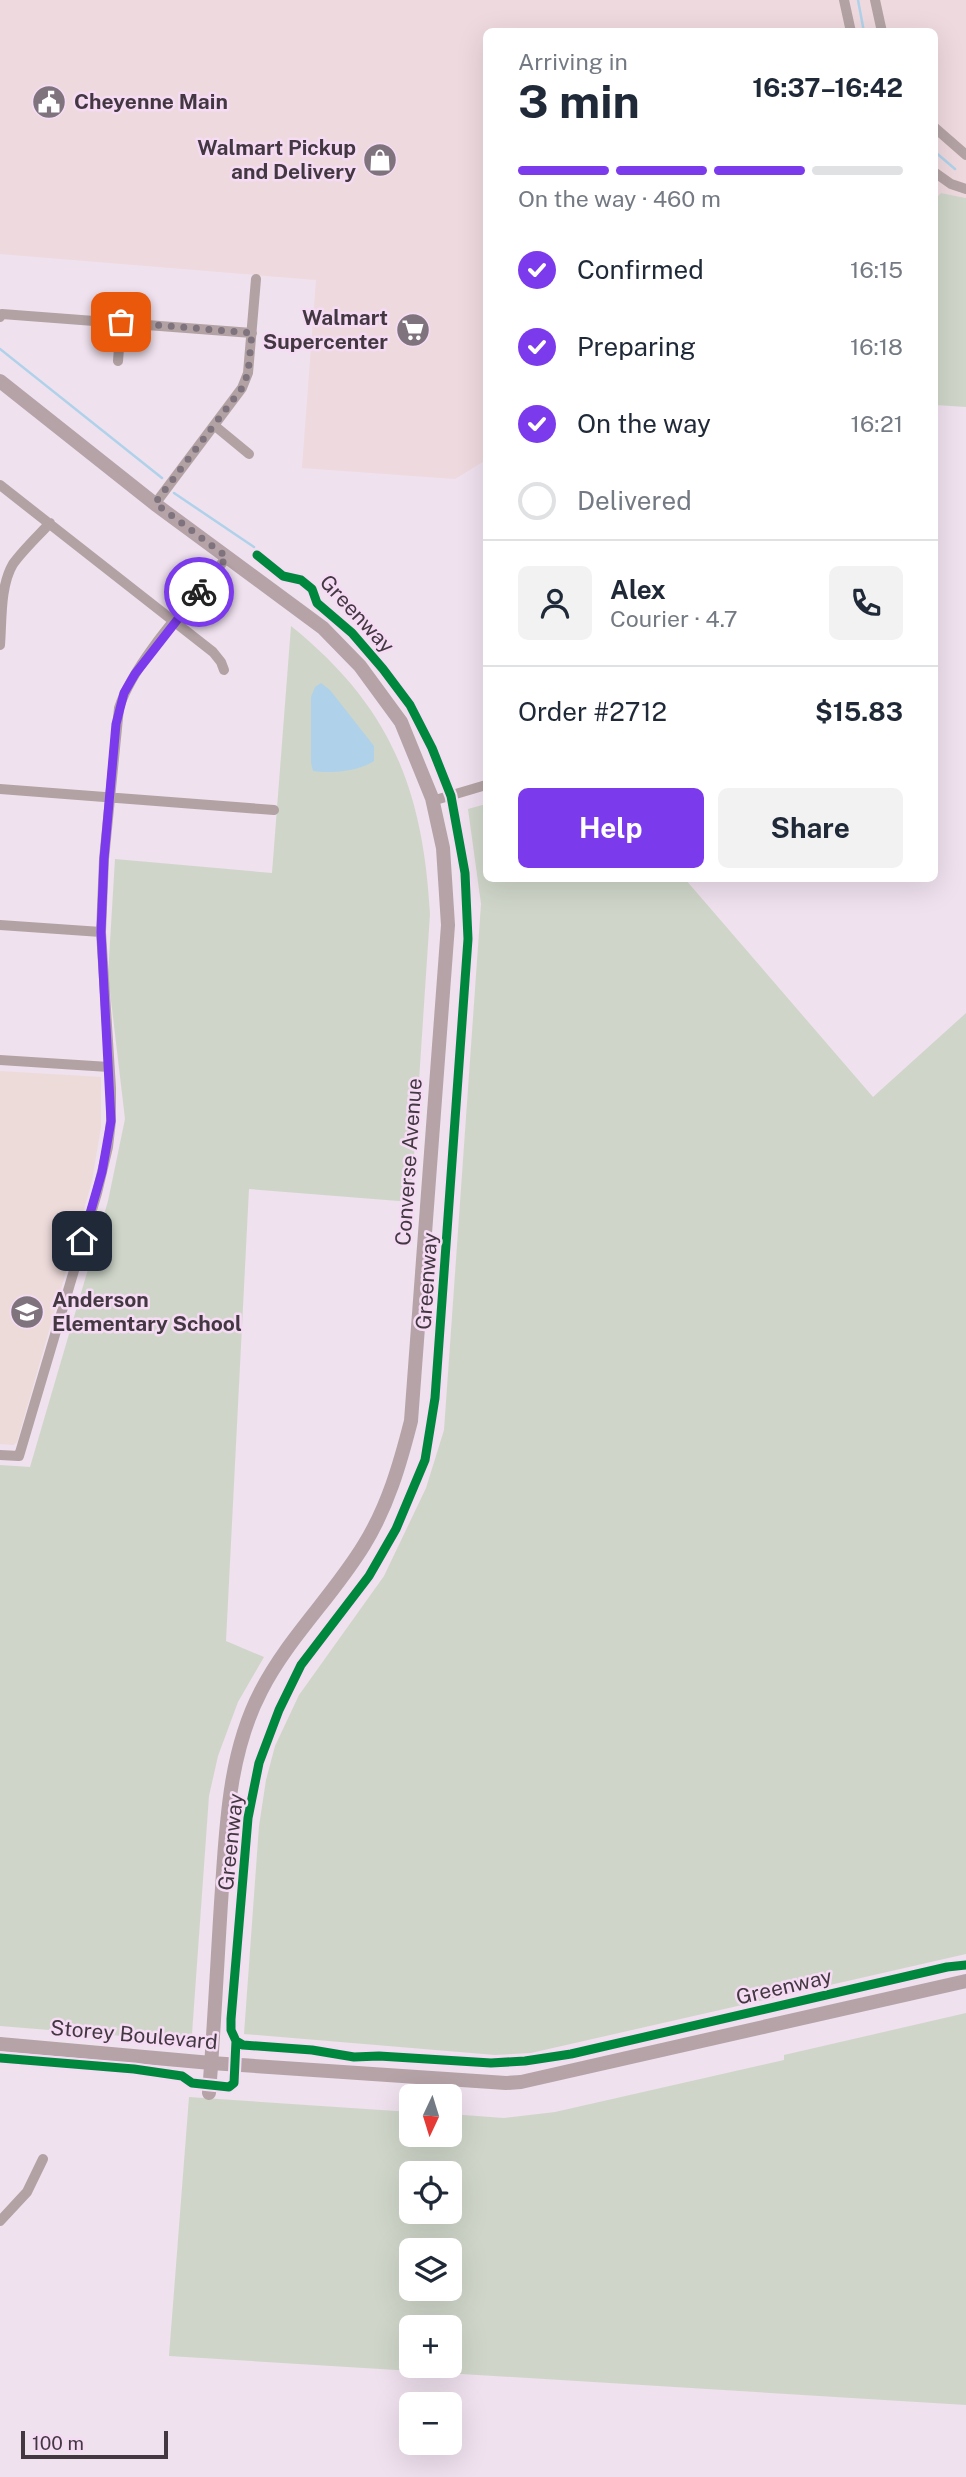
<!DOCTYPE html>
<html lang="en">
<head>
<meta charset="utf-8">
<style>
	:root { --surface:#fff; --page:#f2f2f3; --text:#1f2937; --muted:#747a83; --line:#e0e1e3; --accent:#7c3aed }
	body { margin:0; font-family:"Public Sans",sans-serif; background:var(--page); color:var(--text); height:100vh; display:flex; flex-direction:column; font-size:26px; white-space:nowrap }
	* { box-sizing:border-box; margin:0 }
	p { font-size:23px; color:var(--muted) }
	.icon { flex:none; width:38px; height:38px; fill:none; stroke:currentColor; stroke-width:2; stroke-linecap:round; stroke-linejoin:round }
	.map { position:relative; flex:1; overflow:hidden }
	.panel { position:absolute; left:483px; top:28px; width:455px; height:854px; display:flex; flex-direction:column; background:var(--surface); border-radius:10px; box-shadow:0 7px 28px #0002 }
	.panel>* { flex:none }
	.needle { width:46px; rotate:184deg }
	.fabs { position:absolute; left:399px; top:2084px; display:grid; gap:14px }
	.fabs a { display:grid; place-items:center; width:63px; height:63px; border-radius:10px; background:var(--surface); box-shadow:0 7px 28px #0002; font-size:35px }
	.scale { position:absolute; left:21px; bottom:18px; width:147px; box-sizing:border-box; padding-left:7px; border:4px solid #433842; border-top:0; font-size:19px; line-height:24px; white-space:nowrap; color:#433842; -webkit-text-stroke:5px #f5dbf3; paint-order:stroke }
	.pin { position:absolute; display:grid; place-items:center; width:60px; height:60px; color:#fff; margin:-30px; border-radius:14px; box-shadow:0 4px 10px #0006 }
	.courier { position:absolute; display:grid; place-items:center; width:70px; height:70px; margin:-35px; border:5px solid #7c3aed; border-radius:50%; background:#fff; color:#222; box-shadow:0 2px 9px #0007 }
	.head em { font-style:normal; font-weight:700 }
	.head div { display:flex; flex-direction:column-reverse }
	.head { display:flex; align-items:center; justify-content:space-between; height:119px; padding:0 35px }
	h1 { font-size:46px; font-weight:700; line-height:52px }
	.bar { display:grid; grid-template-columns:repeat(4,1fr); gap:10px 7px; align-content:center; height:84px; padding:0 35px }
	.bar i { height:9px; border-radius:5px; background:var(--line) }
	.bar .on { background:var(--accent) }
	.bar p { grid-column:span 4 }
	.line { display:flex; align-items:center; gap:18px; padding:0 35px; border-top:2px solid var(--line) }
	.line div { flex:1 }
	.round { display:grid; place-items:center; flex:none; width:74px; height:74px; border-radius:10px; background:var(--page) }
	ol { padding:0 35px; list-style:none }
	li { display:flex; align-items:center; gap:21px; height:77px }
	li p { margin-inline-start:auto }
	li .icon { padding:7px; border-radius:50%; background:var(--accent); color:#fff; stroke-width:4 }
	li:last-child { color:var(--muted) }
	li i { width:38px; height:38px; border:4px solid var(--line); border-radius:50% }
	.action { display:flex; gap:14px; margin-top:auto; padding:14px 35px }
	.action a { flex:1; height:80px; border-radius:10px; background:var(--accent); color:#fff; font-size:28px; font-weight:700; line-height:80px; text-align:center }
	.action a+a { background:var(--page); color:var(--text) }
	.map>svg:first-child { display:block }
	.commercial { fill:#eed9de }
	.education { fill:#eddbda }
	.green { fill:#cfd6c9; fill-rule:evenodd }
	.water { fill:#afd2ea }
	.lines { fill:none; stroke-linecap:round; stroke-linejoin:round }
	.stream { stroke:#afd2ea; stroke-width:2.5 }
	.minor { stroke:#b3a2a4; stroke-width:10 }
	.major { stroke:#b5a3a8; stroke-width:14 }
	.cycleway-casing { stroke:#f5dbf3; stroke-width:13 }
	.cycleway { stroke:#00873e; stroke-width:9 }
	.done { stroke:#7f737e; stroke-width:7; stroke-dasharray:0 12.6 }
	.route { stroke:#7c3aed; stroke-width:9 }
	.labels { text-anchor:middle; stroke-width:5; stroke-linejoin:round; paint-order:stroke }
	.poi-label { font-size:21px; font-weight:bold; fill:#433842; stroke:#f5dbf3; text-anchor:start }
	.street-label { font-size:21px; fill:#433842; stroke:#f5dbf3 }
</style>
</head>
<body>
<div class="map">
<svg width="966" height="2477" viewBox="0 0 966 2477">
	<rect width="100%" height="100%" fill="#efe1ee"/>
	<path class="commercial" d="M0,0h966v198l-25,-5 -6,7 -1,-168h-448v428l-31,19 -153,-11 14,-188 -316,-26z"/>
	<path class="education" d="M0,1071l101,6v50l-9,54 -75,261 -4,3 -13,-1z"/>
	<path class="green" d="M941,193l25,5v209l-31,-2 -1,-205z
		M291,626c99,80 132,162 139,288l-19,288 -162,-13 -23,452 38,16 -26,45 -20,54 -9,40 -17,238 -8,7 -184,-15v-561l30,2 78,-266 17,-82 -17,-144 7,-116 157,14z
		M486,804v74l199,1 188,218 93,-84v941l-435,99 -36,2 -251,-21 15,-208 7,-46 9,-34 24,-51 85,-119 42,-88 18,-58 37,-526 -13,-95z
		M966,2013v392l-797,-49 20,-259 222,15v23h39v-21l54,4 51,-6 229,-52v-5zM411,2174h39v38h-39zM411,2250h39v39h-39zM411,2328h39v38h-39z"/>
	<path class="water" d="M321,683l9,7 44,56v15c-15,10 -43,13 -61,10l-2,-8v-66l4,-10z"/>
	<g class="lines">
		<path class="stream" d="M858,0l6,32
			M934,151l21,18
			M0,349l162,129
			M174,493l80,54"/>
		<path class="minor" d="M844,0l7,32
			M875,0l7,32
			M934,127l32,28
			M934,172l17,12 15,5
			M0,317l2,-3 250,19
			M118,361l3,-39
			M215,426l34,28
			M0,485l213,167 8,10 3,8
			M155,504l87,-116 6,-15 8,-94
			M0,645c2,-26 0,-59 13,-81 10,-14 25,-28 37,-41
			M0,789l274,21
			M432,801l54,-16
			M0,925l101,7
			M0,1060l109,7
			M0,1455l19,1 78,-263 11,-46 3,-26v-33l-10,-156 3,-73 15,-151c16,-49 75,-110 108,-151
			M0,2221l27,-29 16,-33"/>
		<path class="major" d="M0,381l155,123 168,124 37,38 41,56 31,76 11,50 5,77 -37,496c-11,43 -23,85 -47,124 -31,51 -76,93 -103,146 -34,65 -35,142 -40,212 -4,64 -7,127 -12,190
			M0,2044l211,19 295,20 15,-1 445,-101"/>
		<g class="cycleway-casing">
			<path id="cycleway" d="M236,2041l7,4 69,5 42,7 25,-1 112,7 34,-2 46,-7 376,-87 19,-2
				M0,2058l134,11 48,7 10,7 37,4 5,-4 2,-42 -5,-11v-11l17,-201 11,-55 20,-53 22,-45 68,-89 27,-47 29,-69 10,-62 33,-459 -3,-66 -14,-77 -19,-48 -22,-43 -27,-36 -31,-36 -35,-30 -5,-14 -11,-9 -18,-4 -26,-21"/>
		</g>
		<use href="#cycleway" class="cycleway"/>
	</g>
	<g class="lines">
		<path class="done" d="M121,322l131,11 -4,40 -6,15 -87,115 72,54 -28,35"/>
		<path class="route" d="M82,1241l20,-69 9,-51 -10,-189 3,-73 12,-135 8,-31 11,-19 64,-82"/>
	</g>
	<defs>
		<g id="civic-disc" transform="scale(1.75)"><circle r="9.5" fill="#7f737e" stroke="#f5dbf3"/><path d="M-.6-6.5H3V-4.5H.6V-3L4-1V1h2V6H-6V1h2V-1L-.6-3ZM-1.2 2.5V6h2.4V2.5Z" fill="#fff"/></g>
		<g id="shop-disc" transform="scale(1.75)"><circle r="9.5" fill="#7f737e" stroke="#f5dbf3"/><path d="M-5-2.5h2.3a2.7 3.5 0 0 1 5.4 0H5L5.5 6h-11ZM-1.5-2.5h3a1.5 2.3 0 0 0-3 0Z" fill="#fff"/></g>
		<g id="supermarket-disc" transform="scale(1.75)"><circle r="9.5" fill="#7f737e" stroke="#f5dbf3"/><path d="M-6-5.5h2.5l.6 2H6L4.5 2H-2.5L-4.4-4H-6ZM-1.5 3.2a1.3 1.3 0 1 0 .1 0ZM3 3.2a1.3 1.3 0 1 0 .1 0Z" fill="#fff"/></g>
		<g id="school-disc" transform="scale(1.75)"><circle r="9.5" fill="#7f737e" stroke="#f5dbf3"/><path d="M0-5L7-2L0 1L-7-2ZM-4 1L0 2.5L4 1V4Q0 6-4 4Z" fill="#fff"/></g>
	</defs>
	<g fill-rule="evenodd">
		<use href="#civic-disc" x="49" y="102"/>
		<use href="#shop-disc" x="380" y="160"/>
		<use href="#supermarket-disc" x="413" y="330"/>
		<use href="#school-disc" x="27" y="1312"/>
	</g>
	<g class="labels">
		<g class="poi-label">
			<text x="74" y="109">Cheyenne Main</text>
			<text x="356" y="155" text-anchor="end">Walmart Pickup<tspan x="356" dy="24">and Delivery</tspan></text>
			<text x="388" y="325" text-anchor="end">Walmart<tspan x="388" dy="24">Supercenter</tspan></text>
			<text x="52" y="1307">Anderson<tspan x="52" dy="24">Elementary School</tspan></text>
		</g>
		<g class="street-label">
			<text transform="translate(357 614) rotate(47)" y="7">Greenway</text>
			<text transform="translate(409 1162) rotate(-86)" y="7">Converse Avenue</text>
			<text transform="translate(427 1281) rotate(-86)" y="7">Greenway</text>
			<text transform="translate(231 1842) rotate(-84)" y="7">Greenway</text>
			<text transform="translate(784 1987) rotate(-13)" y="7">Greenway</text>
			<text transform="translate(134 2035) rotate(5)" y="7">Storey Boulevard</text>
		</g>
	</g>
</svg>
<div class="fabs">
<a><svg class="needle" viewBox="-14 -14 28 28"><path d="M0-13l5 13h-10z" fill="#e53935"/><path d="M0 13l5-13h-10z" fill="#747a83"/></svg></a>
<a><svg class="icon" aria-label="locate" viewBox="0 0 24 24"><circle cx="12" cy="12" r="6"/><path d="M12 2v4M12 18v4M2 12h4M18 12h4"/></svg></a>
<a><svg class="icon" aria-label="layers" viewBox="0 0 24 24"><path d="M12 4l9 5-9 5-9-5zM3 14l9 5 9-5"/></svg></a>
<a>+</a>
<a>−</a>
</div>
<div class="scale">100 m</div>
<div class="pin" style="left:121px;top:322px;background:#ea580c"><svg class="icon" aria-label="bag" viewBox="0 0 24 24"><path d="M5 8h14l-1 12H6zM9 8a3 3 0 0 1 6 0"/></svg></div>
<div class="pin" style="left:82px;top:1241px;background:#1f2937"><svg class="icon" aria-label="home" viewBox="0 0 24 24"><path d="M3 11l9-7 9 7M6 9v11h12V9"/></svg></div>
<div class="courier" style="left:199px;top:592px"><svg class="icon" aria-label="bike" viewBox="0 0 24 24"><circle cx="6" cy="16" r="4"/><circle cx="18" cy="16" r="4"/><path d="M6 16l4-8h5l3 8M10 8l3 8H6M13 5h3"/></svg></div>
<section class="panel">
<div class="head"><div><h1>3 min</h1><p>Arriving in</p></div><em>16:37–16:42</em></div>
<div class="bar"><i class="on"></i><i class="on"></i><i class="on"></i><i></i><p>On the way · 460 m</p></div>
<ol>
<li><svg class="icon" aria-label="check" viewBox="0 0 24 24"><path d="M5 12l5 5 9-10"/></svg>Confirmed<p>16:15</p></li>
<li><svg class="icon" aria-label="check" viewBox="0 0 24 24"><path d="M5 12l5 5 9-10"/></svg>Preparing<p>16:18</p></li>
<li><svg class="icon" aria-label="check" viewBox="0 0 24 24"><path d="M5 12l5 5 9-10"/></svg>On the way<p>16:21</p></li>
<li><i></i>Delivered</li>
</ol>
<div class="line" style="height:126px"><a class="round"><svg class="icon" aria-label="person" viewBox="0 0 24 24"><circle cx="12" cy="8" r="4"/><path d="M4 21q1-7 8-7t8 7"/></svg></a><div><b>Alex</b><p>Courier · 4.7</p></div><a class="round"><svg class="icon" aria-label="phone" viewBox="0 0 24 24"><path d="M5 4h4l2 5-3 2q2 4 5 5l2-3 5 2v4C11 20 4 13 5 4z"/></svg></a></div>
<div class="line" style="height:91px"><div>Order #2712</div><b>$15.83</b></div>
<div class="action"><a>Help</a><a>Share</a></div>
</section>
</div>
</body>
</html>
